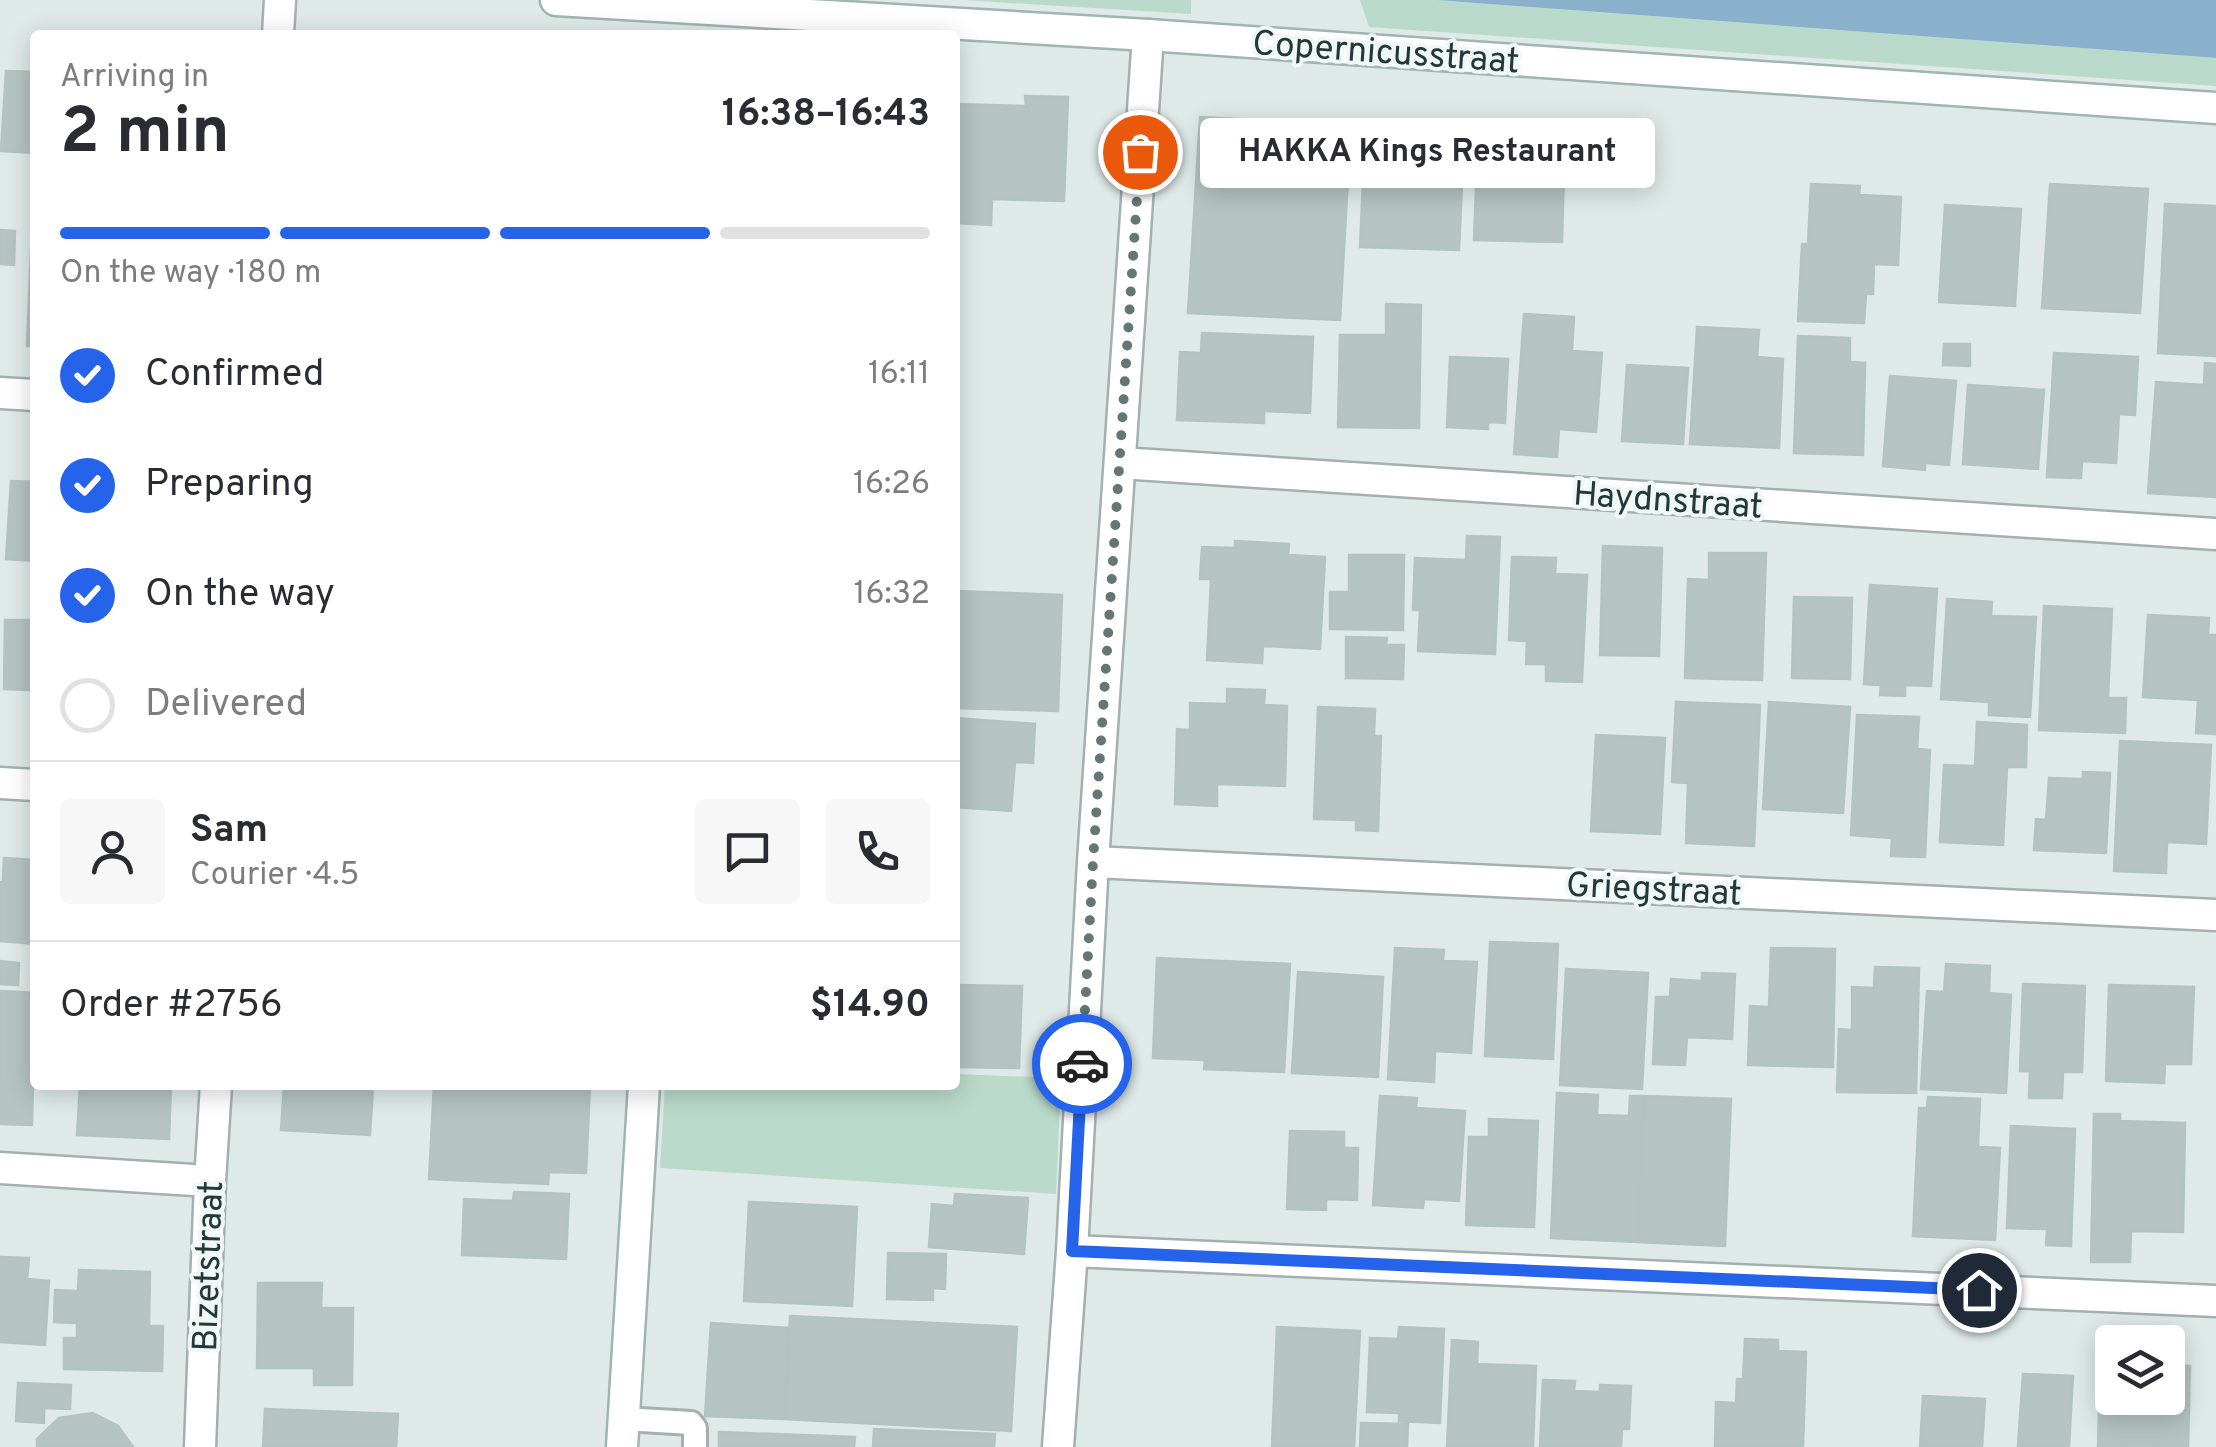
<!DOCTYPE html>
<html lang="en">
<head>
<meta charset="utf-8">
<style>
	:root { --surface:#fff; --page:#f7f7f7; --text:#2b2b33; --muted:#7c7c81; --line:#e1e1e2; --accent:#2563eb }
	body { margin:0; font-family:Overpass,sans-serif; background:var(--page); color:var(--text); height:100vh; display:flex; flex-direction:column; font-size:38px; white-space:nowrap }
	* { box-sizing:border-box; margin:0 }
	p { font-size:32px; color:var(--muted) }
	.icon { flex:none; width:55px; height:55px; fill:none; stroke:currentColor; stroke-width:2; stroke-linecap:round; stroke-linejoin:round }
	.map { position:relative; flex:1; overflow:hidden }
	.details { position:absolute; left:30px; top:30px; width:930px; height:1060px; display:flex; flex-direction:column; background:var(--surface); border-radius:10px; box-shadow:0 5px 25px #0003 }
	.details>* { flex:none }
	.fabs { position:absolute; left:2095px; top:1325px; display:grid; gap:20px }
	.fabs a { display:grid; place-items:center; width:90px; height:90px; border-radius:10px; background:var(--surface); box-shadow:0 5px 25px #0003; font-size:50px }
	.pin { position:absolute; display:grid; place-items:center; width:85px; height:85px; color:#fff; margin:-42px; border:5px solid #fff; border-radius:50%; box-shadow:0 2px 10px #0007 }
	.courier { position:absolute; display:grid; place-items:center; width:100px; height:100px; margin:-50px; border:8px solid #2563eb; border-radius:50%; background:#fff; color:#222; box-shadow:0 2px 12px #0007 }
	.bubble { position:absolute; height:70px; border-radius:10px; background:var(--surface); box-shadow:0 5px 25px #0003; font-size:32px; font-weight:700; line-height:70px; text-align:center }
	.summary em { font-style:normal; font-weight:700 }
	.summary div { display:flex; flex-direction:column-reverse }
	.summary { display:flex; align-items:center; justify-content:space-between; height:170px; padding:0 30px }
	h1 { font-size:65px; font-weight:700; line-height:75px }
	.bar { display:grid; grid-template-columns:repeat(4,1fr); gap:15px 10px; align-content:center; height:120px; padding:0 30px }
	.bar i { height:12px; border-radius:8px; background:var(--line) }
	.bar .on { background:var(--accent) }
	.bar p { grid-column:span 4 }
	.line { display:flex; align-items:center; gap:25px; padding:0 30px; border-top:2px solid var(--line) }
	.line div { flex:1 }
	.round { display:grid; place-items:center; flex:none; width:105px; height:105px; border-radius:10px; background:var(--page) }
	ol { padding:0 30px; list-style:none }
	li { display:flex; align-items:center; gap:30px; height:110px }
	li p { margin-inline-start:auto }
	li .icon { padding:10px; border-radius:50%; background:var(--accent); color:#fff; stroke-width:4 }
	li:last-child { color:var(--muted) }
	li i { width:55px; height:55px; border:5px solid var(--line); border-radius:50% }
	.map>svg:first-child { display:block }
	.green { fill:#b9daca }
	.water { fill:#8ab1cc }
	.building { fill:#b5c4c1; stroke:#b2c3c0; stroke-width:2.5 }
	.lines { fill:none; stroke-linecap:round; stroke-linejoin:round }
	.lane-casing { stroke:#a2b1b0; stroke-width:28 }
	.street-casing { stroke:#a2b1b0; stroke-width:35 }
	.secondary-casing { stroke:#9fb5b2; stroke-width:35 }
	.lane { stroke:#fff; stroke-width:22 }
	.street { stroke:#fff; stroke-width:30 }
	.secondary { stroke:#fff; stroke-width:30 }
	.done { stroke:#647776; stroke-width:10; stroke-dasharray:0 18 }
	.route { stroke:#2563eb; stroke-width:12 }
	.labels { text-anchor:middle; stroke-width:8; stroke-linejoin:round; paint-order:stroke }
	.street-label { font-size:35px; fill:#213939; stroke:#f0f7f5 }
</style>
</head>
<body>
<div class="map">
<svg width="2216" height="1447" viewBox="0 0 2216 1447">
	<rect width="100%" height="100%" fill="#dfeae8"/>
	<path class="green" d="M963,0h228v14z
		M1360,0h76l780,58v28l-847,-59z
		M955,1074l106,4 -5,116 -396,-26 5,-83h290z"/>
	<path class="water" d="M1436,0h780v58z"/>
	<path class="building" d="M6,71l29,1v81l-34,-2z
		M1025,96l43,1 -4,104 -72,-2 -1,26 -36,-2v-119l71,2z
		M1200,117l151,8 -11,195 -152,-7z
		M1365,137l99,3 -5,110 -99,-3z
		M1477,164l87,2 -2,76 -88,-2z
		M1811,184l49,2 -1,9 42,2 -3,68 -24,-1 -1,30h-7l-2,29 -66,-2 4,-77h6z
		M2050,184l98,5 -8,124 -98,-5z
		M2165,204l51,2v150l-58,-3z
		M1945,205l76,4 -6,97 -76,-4z
		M0,230l15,1 -1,34 -14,-1z
		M31,250h4v96h-8z
		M1386,304l35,1 -2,123 -81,-1 2,-92h46z
		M1524,314l50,3 -2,34 30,2 -6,79 -37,-3 -2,28 -43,-3z
		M1697,327l62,3 -2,27 26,2 -4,89 -89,-4z
		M1202,333l111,4 -3,76 -46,-2v12l-87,-3 3,-68 21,1z
		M1798,336l52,2v24l15,1 -2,92 -69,-2z
		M1944,344h26v22l-27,-1z
		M2054,353l84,4 -3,58 -16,-1 -3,49 -34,-2 -1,17 -34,-1z
		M1450,357l58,2 -3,64 -17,-1v7l-41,-2z
		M2205,363l11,1v133l-68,-4 8,-111 48,3z
		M1627,365l61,3 -5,76 -61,-3z
		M1890,376l66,5 -7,84 -24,-2v7l-42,-4z
		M1968,385l76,5 -6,79 -75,-5z
		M11,481l24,1v79l-29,-2z
		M1467,536l33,1 -5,117 -77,-3 2,-41h-7l2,-52 51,2z
		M1235,541l54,3 -1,11 37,2 -5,92 -57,-3 -1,17 -55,-3 4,-81h-11l2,-32 33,1z
		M1603,546l59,2 -3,108 -59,-1z
		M1709,553h57l-4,127 -77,-2 3,-99 21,1z
		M1349,555h55l-1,75 -73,-1v-37h19z
		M1512,557l44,1 -1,16 32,1 -5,107 -36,-1v-17h-20l1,-23 -18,-1z
		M1870,585l67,4 -6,97 -26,-1v11l-25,-1 1,-10 -17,-1z
		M955,591l107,4 -4,116 -103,-3z
		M1794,597l58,1 -2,81 -58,-1z
		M1947,599l45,3 -1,14 45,1 -6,100 -41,-2v-13l-48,-3z
		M2044,606l68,3 -4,89h18l-1,35 -86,-3z
		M2148,615l61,3 -1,17h8v99l-20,-1 2,-33 -55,-3z
		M5,620h30v129h-3l2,-59 -30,-1z
		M1346,637l41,1 -1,7h18l-1,34 -57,-1z
		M1227,689l38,1 -1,15 23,1 -2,80 -68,-2v22l-42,-2 2,-75 13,1v-27l37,1z
		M1676,702l84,3 -6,141 -68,-3 2,-60 -16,-1z
		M1769,702l81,5 -7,106 -80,-4z
		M1318,707l57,2 -1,27h7l-3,95 -22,-1v-10l-42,-1z
		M1857,715l62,2 -2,32 13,1 -5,107 -34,-1 1,-18 -41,-3z
		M955,718l80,6 -2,39 -18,-1 -4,49 -56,-4z
		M1977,722l50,3 -1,42h-19l-4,78 -63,-3 4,-77 31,1z
		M1596,735l69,3 -5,96 -69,-3z
		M2120,741l91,4 -5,99 -39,-2 -1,31 -52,-2z
		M2083,772l27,1 -4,80 -72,-3 2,-31 10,1 3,-42 34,1z
		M4,858l31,2v84l-35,-3v-59h3z
		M1490,942l68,2 -5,115 -68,-3z
		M1395,948l49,2 -1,11 34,1 -6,91 -36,-2 -1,31 -46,-3z
		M1771,948l64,1 -2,118 -85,-2 2,-59 19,1z
		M1157,958l133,6 -6,108 -80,-3 1,-9 -52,-2z
		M0,961l19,2 -1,22 -18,-1z
		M1946,964l44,2 -1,27 22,2 -5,98 -85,-4 6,-98 17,1z
		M1875,967l44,1 -3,125 -79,-1 2,-63 13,1v-43l22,1z
		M1566,969l82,4 -6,116 -82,-4z
		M1298,972l85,5 -5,100 -86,-4z
		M1702,973l33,1 -3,65 -45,-2 -2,28 -32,-1 3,-67h14l1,-18 31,2z
		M2023,984l62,2 -3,86h-19l-1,26h-33l1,-27h-10z
		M955,985l67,1 -3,82 -62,-1z
		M2109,985l85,2 -3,77h-26l-1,19 -58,-2z
		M0,991l35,2 -3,132 -32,-1z
		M80,1085h91l-2,54 -92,-4z
		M284,1085h89l-3,50 -89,-5z
		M434,1085h156l-4,88 -37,-1 -1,12 -119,-5z
		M1557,1093l41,2 -1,20 32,1 1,-20h14l-7,146 -86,-4z
		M1380,1096l37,2 -1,10 49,3 -6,90 -35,-2 -1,9 -50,-3z
		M1644,1096l87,3 -6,147 -88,-4z
		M1928,1097l52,2 -2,48 22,1 -5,92 -82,-4 6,-128h8z
		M2094,1114h26v7l65,2 -2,109 -52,-1 -1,31h-39z
		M1489,1119l49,2 -4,106 -68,-2 3,-88h20z
		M2011,1126l64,3 -4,117 -25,-1 1,-16 -40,-1z
		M1290,1131l54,1v16h14l-1,52 -31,-1v11l-39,-1z
		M514,1192l55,2 -3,65 -104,-4 2,-56 49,2z
		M955,1194l73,4 -4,56 -95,-7 3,-43 22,2z
		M749,1202l108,5 -5,99 -108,-5z
		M888,1253l58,1 -1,35 -12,-1v12l-46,-1z
		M0,1257l29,1 -2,21 22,2 -4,64 -45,-3z
		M79,1270l71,2 -1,54h14l-1,45 -98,-2v-31h13v-15l-23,-1 1,-32 23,1z
		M258,1283h64l-1,25h32l-1,77h-38v-17h-57z
		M790,1316l227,11 -6,104 -226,-12z
		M711,1323l78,5 -4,91 -80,-3z
		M1277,1327l83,4 -6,116h-82z
		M1399,1327l45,2 -4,94 -41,-2v-8l-32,-1 3,-74 28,1z
		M1745,1339l33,1v11l28,1 -3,95h-88l1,-45 20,1 1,-24h6z
		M1452,1340l26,2 -1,22 59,2 -3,81h-86z
		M2168,1365l22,1 -2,81h-90l2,-73h12v24h56z
		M2023,1374l50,2 -4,71 -51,-1z
		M1543,1380l32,1 -1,10 26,1v-7l31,1 -2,43h-7l-1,18h-81z
		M18,1383l53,2 -1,24 -26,-1v15l-28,-2z
		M1923,1396l62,3 -3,48h-62z
		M265,1409l133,5 -2,33h-133z
		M93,1413l25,13 15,21h-96v-8l22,-21z
		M1361,1423l47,1 -1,23h-47z
		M874,1429l121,5 -1,13h-121z
		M719,1432l136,5 -1,10h-135z"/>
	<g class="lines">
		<g class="lane-casing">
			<path id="lane" d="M624,1419l67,4 4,5v19"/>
		</g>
		<g class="street-casing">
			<path id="street" d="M278,35l2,-35
				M0,393l35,2
				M1120,463l1096,71
				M0,783l35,2
				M1093,862l1123,53
				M0,1168l210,13
				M1072,1251l1144,50
				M200,1447l10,-266 6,-96
				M1058,1447l14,-196 21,-389 55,-827"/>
		</g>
		<g class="secondary-casing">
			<path id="secondary" d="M556,0l592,35 1068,73
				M622,1447l22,-362"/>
		</g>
		<use href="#lane" class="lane"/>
		<use href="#street" class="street"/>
		<use href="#secondary" class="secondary"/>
	</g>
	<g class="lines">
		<path class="done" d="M1082,1064l11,-202 47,-710"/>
		<path class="route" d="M1082,1064l-10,187 907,39"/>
	</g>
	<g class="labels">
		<g class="street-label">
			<text transform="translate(1386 51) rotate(4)" y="12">Copernicusstraat</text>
			<text transform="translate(1668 499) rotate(4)" y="12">Haydnstraat</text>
			<text transform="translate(1654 888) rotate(3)" y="12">Griegstraat</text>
			<text transform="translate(207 1266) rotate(-88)" y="12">Bizetstraat</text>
		</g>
	</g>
</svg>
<div class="fabs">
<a><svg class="icon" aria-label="layers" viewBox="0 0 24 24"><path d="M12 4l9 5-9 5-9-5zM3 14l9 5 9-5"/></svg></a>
</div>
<div class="pin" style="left:1140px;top:152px;background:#ea580c"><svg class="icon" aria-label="bag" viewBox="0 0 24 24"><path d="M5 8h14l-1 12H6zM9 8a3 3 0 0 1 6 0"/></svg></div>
<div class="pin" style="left:1979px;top:1290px;background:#1f2937"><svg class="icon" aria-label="home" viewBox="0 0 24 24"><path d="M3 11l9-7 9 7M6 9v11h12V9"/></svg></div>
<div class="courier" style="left:1082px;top:1064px"><svg class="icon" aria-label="car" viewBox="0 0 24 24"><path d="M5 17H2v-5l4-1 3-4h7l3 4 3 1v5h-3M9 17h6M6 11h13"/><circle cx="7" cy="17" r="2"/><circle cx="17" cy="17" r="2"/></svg></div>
<div class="bubble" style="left:1200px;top:118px;width:455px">HAKKA Kings Restaurant</div>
<section class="details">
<div class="summary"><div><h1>2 min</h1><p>Arriving in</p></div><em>16:38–16:43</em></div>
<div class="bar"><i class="on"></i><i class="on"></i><i class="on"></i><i></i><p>On the way · 180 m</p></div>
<ol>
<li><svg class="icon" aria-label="check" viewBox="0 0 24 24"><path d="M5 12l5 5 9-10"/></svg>Confirmed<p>16:11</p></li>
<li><svg class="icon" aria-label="check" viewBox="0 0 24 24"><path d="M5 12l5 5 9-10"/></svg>Preparing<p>16:26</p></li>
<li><svg class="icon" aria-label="check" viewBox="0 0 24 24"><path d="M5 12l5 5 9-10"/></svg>On the way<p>16:32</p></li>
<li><i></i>Delivered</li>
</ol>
<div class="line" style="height:180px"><a class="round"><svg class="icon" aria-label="person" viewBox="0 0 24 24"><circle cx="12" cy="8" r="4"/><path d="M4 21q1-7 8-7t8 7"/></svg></a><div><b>Sam</b><p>Courier · 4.5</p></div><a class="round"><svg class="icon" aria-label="chat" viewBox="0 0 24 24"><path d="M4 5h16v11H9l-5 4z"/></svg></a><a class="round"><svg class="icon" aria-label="phone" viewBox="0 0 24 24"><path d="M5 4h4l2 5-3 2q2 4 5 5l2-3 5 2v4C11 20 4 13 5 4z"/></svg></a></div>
<div class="line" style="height:130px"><div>Order #2756</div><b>$14.90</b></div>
</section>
</div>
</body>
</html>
